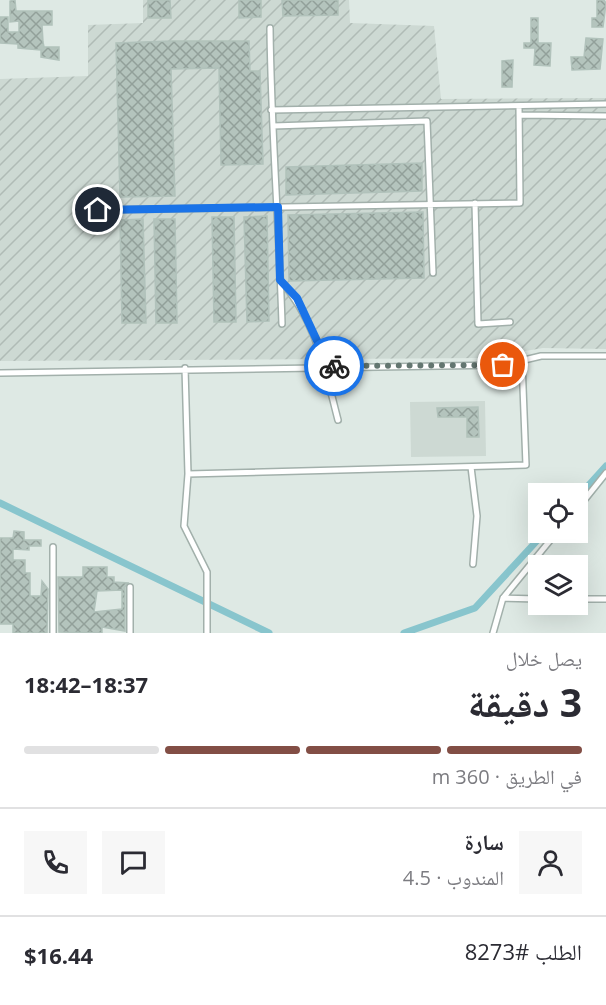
<!DOCTYPE html>
<html lang="ar">
<head>
<meta charset="utf-8">
<style>
	:root { --surface:#fff; --page:#f7f7f7; --text:#2b2b33; --muted:#7c7c81; --line:#e1e1e2; --accent:#824e45 }
	body { margin:0; font-family:"Open Sans","Noto Naskh Arabic",sans-serif; background:var(--page); color:var(--text); direction:rtl; height:100vh; display:flex; flex-direction:column; font-size:22px; white-space:nowrap }
	* { box-sizing:border-box; margin:0 }
	p { font-size:20px; color:var(--muted) }
	.icon { flex:none; width:33px; height:33px; fill:none; stroke:currentColor; stroke-width:2; stroke-linecap:round; stroke-linejoin:round }
	.map { position:relative; height:633px; overflow:hidden; direction:ltr }
	.drawer { display:flex; flex-direction:column; background:var(--surface); flex:1 }
	.drawer>* { flex:none }
	.tools { position:absolute; left:528px; top:483px; display:grid; gap:12px }
	.tools a { display:grid; place-items:center; width:60px; height:60px; border-radius:0px; background:var(--surface); box-shadow:0 6px 24px #0002; font-size:30px }
	.pin { position:absolute; display:grid; place-items:center; width:51px; height:51px; color:#fff; margin:-26px; border:3px solid #fff; border-radius:50%; box-shadow:0 2px 6px #0007 }
	.courier { position:absolute; display:grid; place-items:center; width:60px; height:60px; margin:-30px; border:4px solid #1a73e8; border-radius:50%; background:#fff; color:#222; box-shadow:0 2px 8px #0007 }
	.summary em { font-style:normal; font-weight:700 }
	.summary div { display:flex; flex-direction:column-reverse }
	.summary { display:flex; align-items:center; justify-content:space-between; height:102px; padding:0 24px }
	h1 { font-size:39px; font-weight:700; line-height:45px }
	.bar { display:grid; grid-template-columns:repeat(4,1fr); gap:9px 6px; align-content:center; height:72px; padding:0 24px }
	.bar i { height:8px; border-radius:4px; background:var(--line) }
	.bar .active { background:var(--accent) }
	.bar p { grid-column:span 4 }
	.line { display:flex; align-items:center; gap:15px; padding:0 24px; border-top:2px solid var(--line) }
	.line div { flex:1 }
	.round { display:grid; place-items:center; flex:none; width:63px; height:63px; border-radius:0px; background:var(--page) }
	.map>svg:first-child { display:block }
	.built { fill:#cdd9d3 }
	.industrial { fill:url(#industrial-furrows) }
	.lines { fill:none; stroke-linecap:round; stroke-linejoin:round }
	.canal { stroke:#88c5cd; stroke-width:7 }
	.building { fill:url(#building-cross-hatch); stroke:#b1c2bb; stroke-width:1.5; fill-rule:evenodd }
	.street-casing { stroke:#a2b0ab; stroke-width:8 }
	.street { stroke:#fff; stroke-width:5 }
	.done { stroke:#637670; stroke-width:6; stroke-dasharray:0 10.8 }
	.route { stroke:#1a73e8; stroke-width:8 }
</style>
</head>
<body>
<div class="map">
<svg width="606" height="633" viewBox="0 0 606 633">
	<defs>
		<pattern id="industrial-furrows" width="10" height="10" patternUnits="userSpaceOnUse" patternTransform="scale(1.5)"><rect width="10" height="10" fill="#cdd9d3"/><path d="M-1 1l2-2M0 10L10 0M9 11l2-2" fill="none" stroke="#b0bbb6"/></pattern>
		<pattern id="building-cross-hatch" width="8" height="8" patternUnits="userSpaceOnUse" patternTransform="scale(1.5)"><rect width="8" height="8" fill="#b4c4bd"/><path d="M0 0l8 8M0 8l8-8" fill="none" stroke="#92a09a"/></pattern>
	</defs>
	<rect width="100%" height="100%" fill="#dee9e4"/>
	<path class="built" d="M485,401l1,55 -75,1 -1,-55z"/>
	<path class="industrial" d="M143,0h206l1,23 84,3 7,73 165,-1v251l-63,-1 -58,10 -485,3v-282l88,-3v-51l55,-2z"/>
	<g class="lines">
		<path class="canal" d="M578,497l28,-31
			M0,503l269,130
			M404,633l71,-25 70,-76"/>
	</g>
	<path class="building" d="M15,0l1,11h36v14h-10l1,17 1,5h15v13l-18,-3v-7l-23,-2v-4l-18,-1v-26h8v15h11v-11l-9,1v-21z
		M148,0h22l1,18h-23z
		M239,0h22v17l-22,1z
		M282,0h56v15l-55,1z
		M597,0h7l2,3 -3,24h-11v-9h5z
		M531,18h7v25h13l-1,23 -16,-1 1,-17h-11v-5h7z
		M586,38l17,1 -3,30 -28,1 -1,-13h13z
		M171,41h78l1,30h10l3,93 -42,1 -2,-97 -48,1 4,127 -55,1 -4,-154z
		M513,60l-1,27h-10v-26z
		M422,163v28l-136,4v-28z
		M423,212l1,66 -135,3 -1,-66z
		M267,216l2,105 -22,1 -3,-105z
		M212,217h22l2,105h-22z
		M143,219l3,104h-24l-2,-103z
		M154,219h21l2,104h-21z
		M478,407l1,30h-12v-20h-29l-1,-9z
		M14,531l10,1v8h17v6h-12v4l-16,-1v11h12v13h5v23h11l1,-15 6,8 -1,44h-34v-9h-13v-86h13z
		M83,567h24v10h7v5l14,1 -3,4v44l-23,-4v6l-43,-1 -1,-55h25zM122,590v19l-28,3 3,-21z"/>
	<g class="lines">
		<g class="street-casing">
			<path id="street" d="M270,28c1,99 9,197 12,296
				M271,110l335,-6
				M519,115l87,1
				M273,126l154,-5 6,152
				M475,203l3,121 32,-2
				M98,210l422,-7 -1,-97
				M280,280c36,40 45,90 58,140
				M185,368l3,106 -4,52 23,46v61
				M0,373l503,-8 38,-9h65
				M471,467l6,49 -4,48
				M188,474l338,-9 -4,-104
				M578,508l28,-35
				M503,598l35,1
				M578,599h28
				M53,633v-86
				M130,633v-46
				M493,633l10,-35 54,-66"/>
		</g>
		<use href="#street" class="street"/>
	</g>
	<g class="lines">
		<path class="done" d="M334,366l169,-1"/>
		<path class="route" d="M98,210l180,-3 2,73 17,18 22,47 5,21h10"/>
	</g>
</svg>
<div class="tools">
<a><svg class="icon" aria-label="locate" viewBox="0 0 24 24"><circle cx="12" cy="12" r="6"/><path d="M12 2v4M12 18v4M2 12h4M18 12h4"/></svg></a>
<a><svg class="icon" aria-label="layers" viewBox="0 0 24 24"><path d="M12 4l9 5-9 5-9-5zM3 14l9 5 9-5"/></svg></a>
</div>
<div class="pin" style="left:503px;top:365px;background:#ea580c"><svg class="icon" aria-label="bag" viewBox="0 0 24 24"><path d="M5 8h14l-1 12H6zM9 8a3 3 0 0 1 6 0"/></svg></div>
<div class="pin" style="left:98px;top:210px;background:#1f2937"><svg class="icon" aria-label="home" viewBox="0 0 24 24"><path d="M3 11l9-7 9 7M6 9v11h12V9"/></svg></div>
<div class="courier" style="left:334px;top:366px"><svg class="icon" aria-label="bike" viewBox="0 0 24 24"><circle cx="6" cy="16" r="4"/><circle cx="18" cy="16" r="4"/><path d="M6 16l4-8h5l3 8M10 8l3 8H6M13 5h3"/></svg></div>
</div>
<section class="drawer">
<div class="summary"><div><h1>3 دقيقة</h1><p>يصل خلال</p></div><em>18:37–18:42</em></div>
<div class="bar"><i class="active"></i><i class="active"></i><i class="active"></i><i></i><p>في الطريق · 360 m</p></div>
<div class="line" style="height:108px"><a class="round"><svg class="icon" aria-label="person" viewBox="0 0 24 24"><circle cx="12" cy="8" r="4"/><path d="M4 21q1-7 8-7t8 7"/></svg></a><div><b>سارة</b><p>المندوب · 4.5</p></div><a class="round"><svg class="icon" aria-label="chat" viewBox="0 0 24 24"><path d="M4 5h16v11H9l-5 4z"/></svg></a><a class="round"><svg class="icon" aria-label="phone" viewBox="0 0 24 24"><path d="M5 4h4l2 5-3 2q2 4 5 5l2-3 5 2v4C11 20 4 13 5 4z"/></svg></a></div>
<div class="line" style="height:78px"><div>الطلب #8273</div><b>$16.44</b></div>
</section>
</body>
</html>
